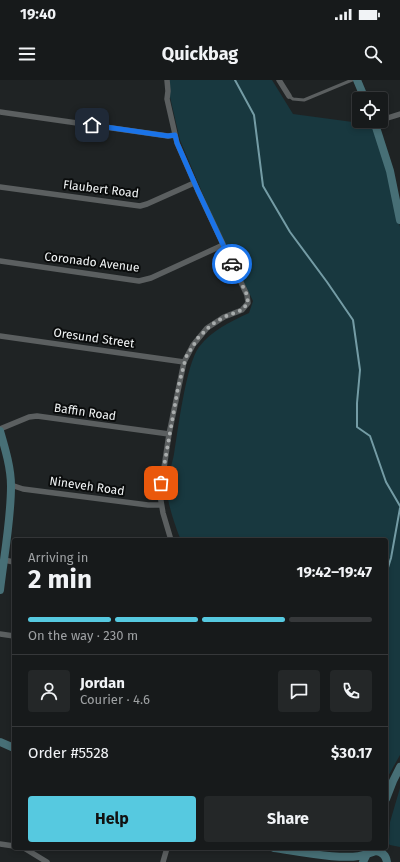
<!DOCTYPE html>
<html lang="en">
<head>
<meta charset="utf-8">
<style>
	:root { --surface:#171a1b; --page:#242728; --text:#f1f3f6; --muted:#9ea1a3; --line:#36383a; --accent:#56c9e0 }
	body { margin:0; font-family:"Fira Sans",sans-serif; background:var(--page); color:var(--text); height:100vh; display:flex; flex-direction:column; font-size:15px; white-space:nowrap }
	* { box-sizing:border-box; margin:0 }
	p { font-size:13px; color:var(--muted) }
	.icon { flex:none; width:22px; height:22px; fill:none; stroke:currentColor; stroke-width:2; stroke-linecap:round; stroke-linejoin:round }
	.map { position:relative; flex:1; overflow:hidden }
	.drawer { position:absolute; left:12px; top:458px; width:376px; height:312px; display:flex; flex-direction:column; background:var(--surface); border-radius:4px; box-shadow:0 2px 6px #0003,0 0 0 1px var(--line) }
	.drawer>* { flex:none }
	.buttons { position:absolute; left:352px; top:12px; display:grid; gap:8px }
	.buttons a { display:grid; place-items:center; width:36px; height:36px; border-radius:4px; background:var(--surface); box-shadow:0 2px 6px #0003,0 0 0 1px var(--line); font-size:20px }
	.pin { position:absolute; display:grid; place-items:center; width:34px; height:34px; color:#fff; margin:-17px; border-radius:8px; box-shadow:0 2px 6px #0006 }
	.courier { position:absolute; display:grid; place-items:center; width:40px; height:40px; margin:-20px; border:3px solid #1a73e8; border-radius:50%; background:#fff; color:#222; box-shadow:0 1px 5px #0007 }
	.overview em { font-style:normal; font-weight:700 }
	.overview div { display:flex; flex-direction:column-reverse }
	.overview { display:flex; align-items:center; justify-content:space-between; height:68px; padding:0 16px }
	h1 { font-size:26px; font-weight:700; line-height:30px }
	.bar { display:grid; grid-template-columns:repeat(4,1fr); gap:6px 4px; align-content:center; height:48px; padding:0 16px }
	.bar i { height:5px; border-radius:3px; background:var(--line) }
	.bar .on { background:var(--accent) }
	.bar p { grid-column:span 4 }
	.line { display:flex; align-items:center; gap:10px; padding:0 16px; border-top:1px solid var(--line) }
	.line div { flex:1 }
	.round { display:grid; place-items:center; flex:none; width:42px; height:42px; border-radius:4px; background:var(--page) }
	.cta { display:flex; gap:8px; margin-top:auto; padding:8px 16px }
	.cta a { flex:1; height:46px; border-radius:4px; background:var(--accent); color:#111; font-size:16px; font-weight:700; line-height:46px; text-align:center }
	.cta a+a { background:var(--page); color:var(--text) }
	.status { display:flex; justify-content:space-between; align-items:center; height:28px; padding:0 20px; background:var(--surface); direction:ltr }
	.status svg { height:11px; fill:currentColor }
	header { display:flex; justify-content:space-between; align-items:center; height:52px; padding:0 16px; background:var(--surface); font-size:18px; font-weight:700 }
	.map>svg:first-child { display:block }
	.green { fill:#18383f }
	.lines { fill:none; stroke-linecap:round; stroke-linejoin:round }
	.stream { stroke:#749ca5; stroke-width:2 }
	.lane { stroke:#5b5f60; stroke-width:3 }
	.street { stroke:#5b5f60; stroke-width:5.5 }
	.secondary { stroke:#476f76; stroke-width:8 }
	.done { stroke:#a8acac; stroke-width:4; stroke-dasharray:0 7.2 }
	.route { stroke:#1a73e8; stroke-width:5 }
	.labels { text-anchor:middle; stroke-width:4; stroke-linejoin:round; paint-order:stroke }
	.street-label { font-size:12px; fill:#f2f5f6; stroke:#0a0c0c }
</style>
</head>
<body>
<div class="status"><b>19:40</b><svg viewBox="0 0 49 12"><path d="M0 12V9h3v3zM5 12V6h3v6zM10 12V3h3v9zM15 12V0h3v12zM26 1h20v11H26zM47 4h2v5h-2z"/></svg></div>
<header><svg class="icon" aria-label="menu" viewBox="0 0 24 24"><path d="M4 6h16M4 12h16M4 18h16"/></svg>Quickbag<svg class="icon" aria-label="search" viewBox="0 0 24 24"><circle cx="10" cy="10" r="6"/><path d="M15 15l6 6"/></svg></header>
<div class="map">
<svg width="400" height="782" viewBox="0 0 400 782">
	<rect width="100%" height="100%" fill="#1f2324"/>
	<path class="green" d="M169,0h103l21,34 82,11 22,86 3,16v528l-14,25v-240h-205c-5,-11 -14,-38 -14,-50 0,-12 5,-25 7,-36 4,-24 12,-90 25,-107 13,-17 31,-25 50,-34l4,-12 -40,-83 -33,-78 -10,-43z
		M400,708v59l-10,-2 -1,-1 1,-22z"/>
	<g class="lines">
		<path class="stream" d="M235,0l19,35 9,71 27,46 37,50 26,38 7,50 -3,33v24l13,9 16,46 14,24
			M386,494l5,-16 9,-50"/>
		<path class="lane" d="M289,16l4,3 11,1 48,-20"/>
		<path class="street" d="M167,0l1,11 -1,8 10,44 21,48 49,104 1,8 -6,7 -18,7 -17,11 -14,17 -9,17 -15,72 -9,61 3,18 8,27
			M279,0l10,16
			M0,32l168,24 7,-1
			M381,40l19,-6
			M0,107l140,19 7,-2 47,-21
			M0,181l139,20 12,-3 72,-33
			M0,256l184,26
			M0,349l29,-12 8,-1 132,18
			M11,405l12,4 125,16h13
			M4,480l10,2
			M0,554l14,2
			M0,764l14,2
			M24,768l23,14
			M163,782l4,-14"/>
		<path class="secondary" d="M357,0l8,19
			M374,41l16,50 10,49
			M0,351c5,17 11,37 11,55 0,34 -7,70 -11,104
			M0,662l14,6
			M386,719l7,-18 7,-14
			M274,768c22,3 74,14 93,6
			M363,782l4,-8 9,-3c6,1 10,4 11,11"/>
	</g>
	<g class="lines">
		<path class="done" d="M161,403l17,-95 8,-31 12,-19 13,-13 13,-8 18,-7 6,-7 -1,-8 -15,-31"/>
		<path class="route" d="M92,45l76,11 7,-1 2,8 21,48 34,73"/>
	</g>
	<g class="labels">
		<g class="street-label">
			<text transform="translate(101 109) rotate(7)" y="4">Flaubert Road</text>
			<text transform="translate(92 182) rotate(7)" y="4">Coronado Avenue</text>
			<text transform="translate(94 258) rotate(8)" y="4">Oresund Street</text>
			<text transform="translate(85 332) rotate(8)" y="4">Baffin Road</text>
			<text transform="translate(87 406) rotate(8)" y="4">Nineveh Road</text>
		</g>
	</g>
</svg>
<div class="buttons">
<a><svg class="icon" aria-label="locate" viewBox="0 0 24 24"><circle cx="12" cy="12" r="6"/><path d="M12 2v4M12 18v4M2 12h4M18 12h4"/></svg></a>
</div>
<div class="pin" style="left:161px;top:403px;background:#ea580c"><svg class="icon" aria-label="bag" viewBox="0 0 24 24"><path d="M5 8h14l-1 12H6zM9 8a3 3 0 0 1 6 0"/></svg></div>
<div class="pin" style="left:92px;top:45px;background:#1f2937"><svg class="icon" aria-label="home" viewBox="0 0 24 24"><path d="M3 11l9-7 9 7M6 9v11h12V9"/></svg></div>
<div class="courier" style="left:232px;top:184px"><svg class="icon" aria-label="car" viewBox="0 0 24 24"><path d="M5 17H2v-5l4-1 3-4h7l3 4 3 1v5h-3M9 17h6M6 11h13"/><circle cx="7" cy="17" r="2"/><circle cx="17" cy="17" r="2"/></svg></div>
<section class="drawer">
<div class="overview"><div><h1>2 min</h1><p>Arriving in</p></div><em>19:42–19:47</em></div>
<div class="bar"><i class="on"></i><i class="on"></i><i class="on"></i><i></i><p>On the way · 230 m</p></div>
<div class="line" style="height:72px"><a class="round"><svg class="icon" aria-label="person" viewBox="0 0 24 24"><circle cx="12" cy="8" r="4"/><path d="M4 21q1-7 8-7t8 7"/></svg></a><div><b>Jordan</b><p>Courier · 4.6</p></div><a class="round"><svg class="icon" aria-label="chat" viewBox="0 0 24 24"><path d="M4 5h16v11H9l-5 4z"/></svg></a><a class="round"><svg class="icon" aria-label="phone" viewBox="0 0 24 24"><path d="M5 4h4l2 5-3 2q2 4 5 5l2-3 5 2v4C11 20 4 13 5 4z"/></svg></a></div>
<div class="line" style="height:52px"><div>Order #5528</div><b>$30.17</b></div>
<div class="cta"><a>Help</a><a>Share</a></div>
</section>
</div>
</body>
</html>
